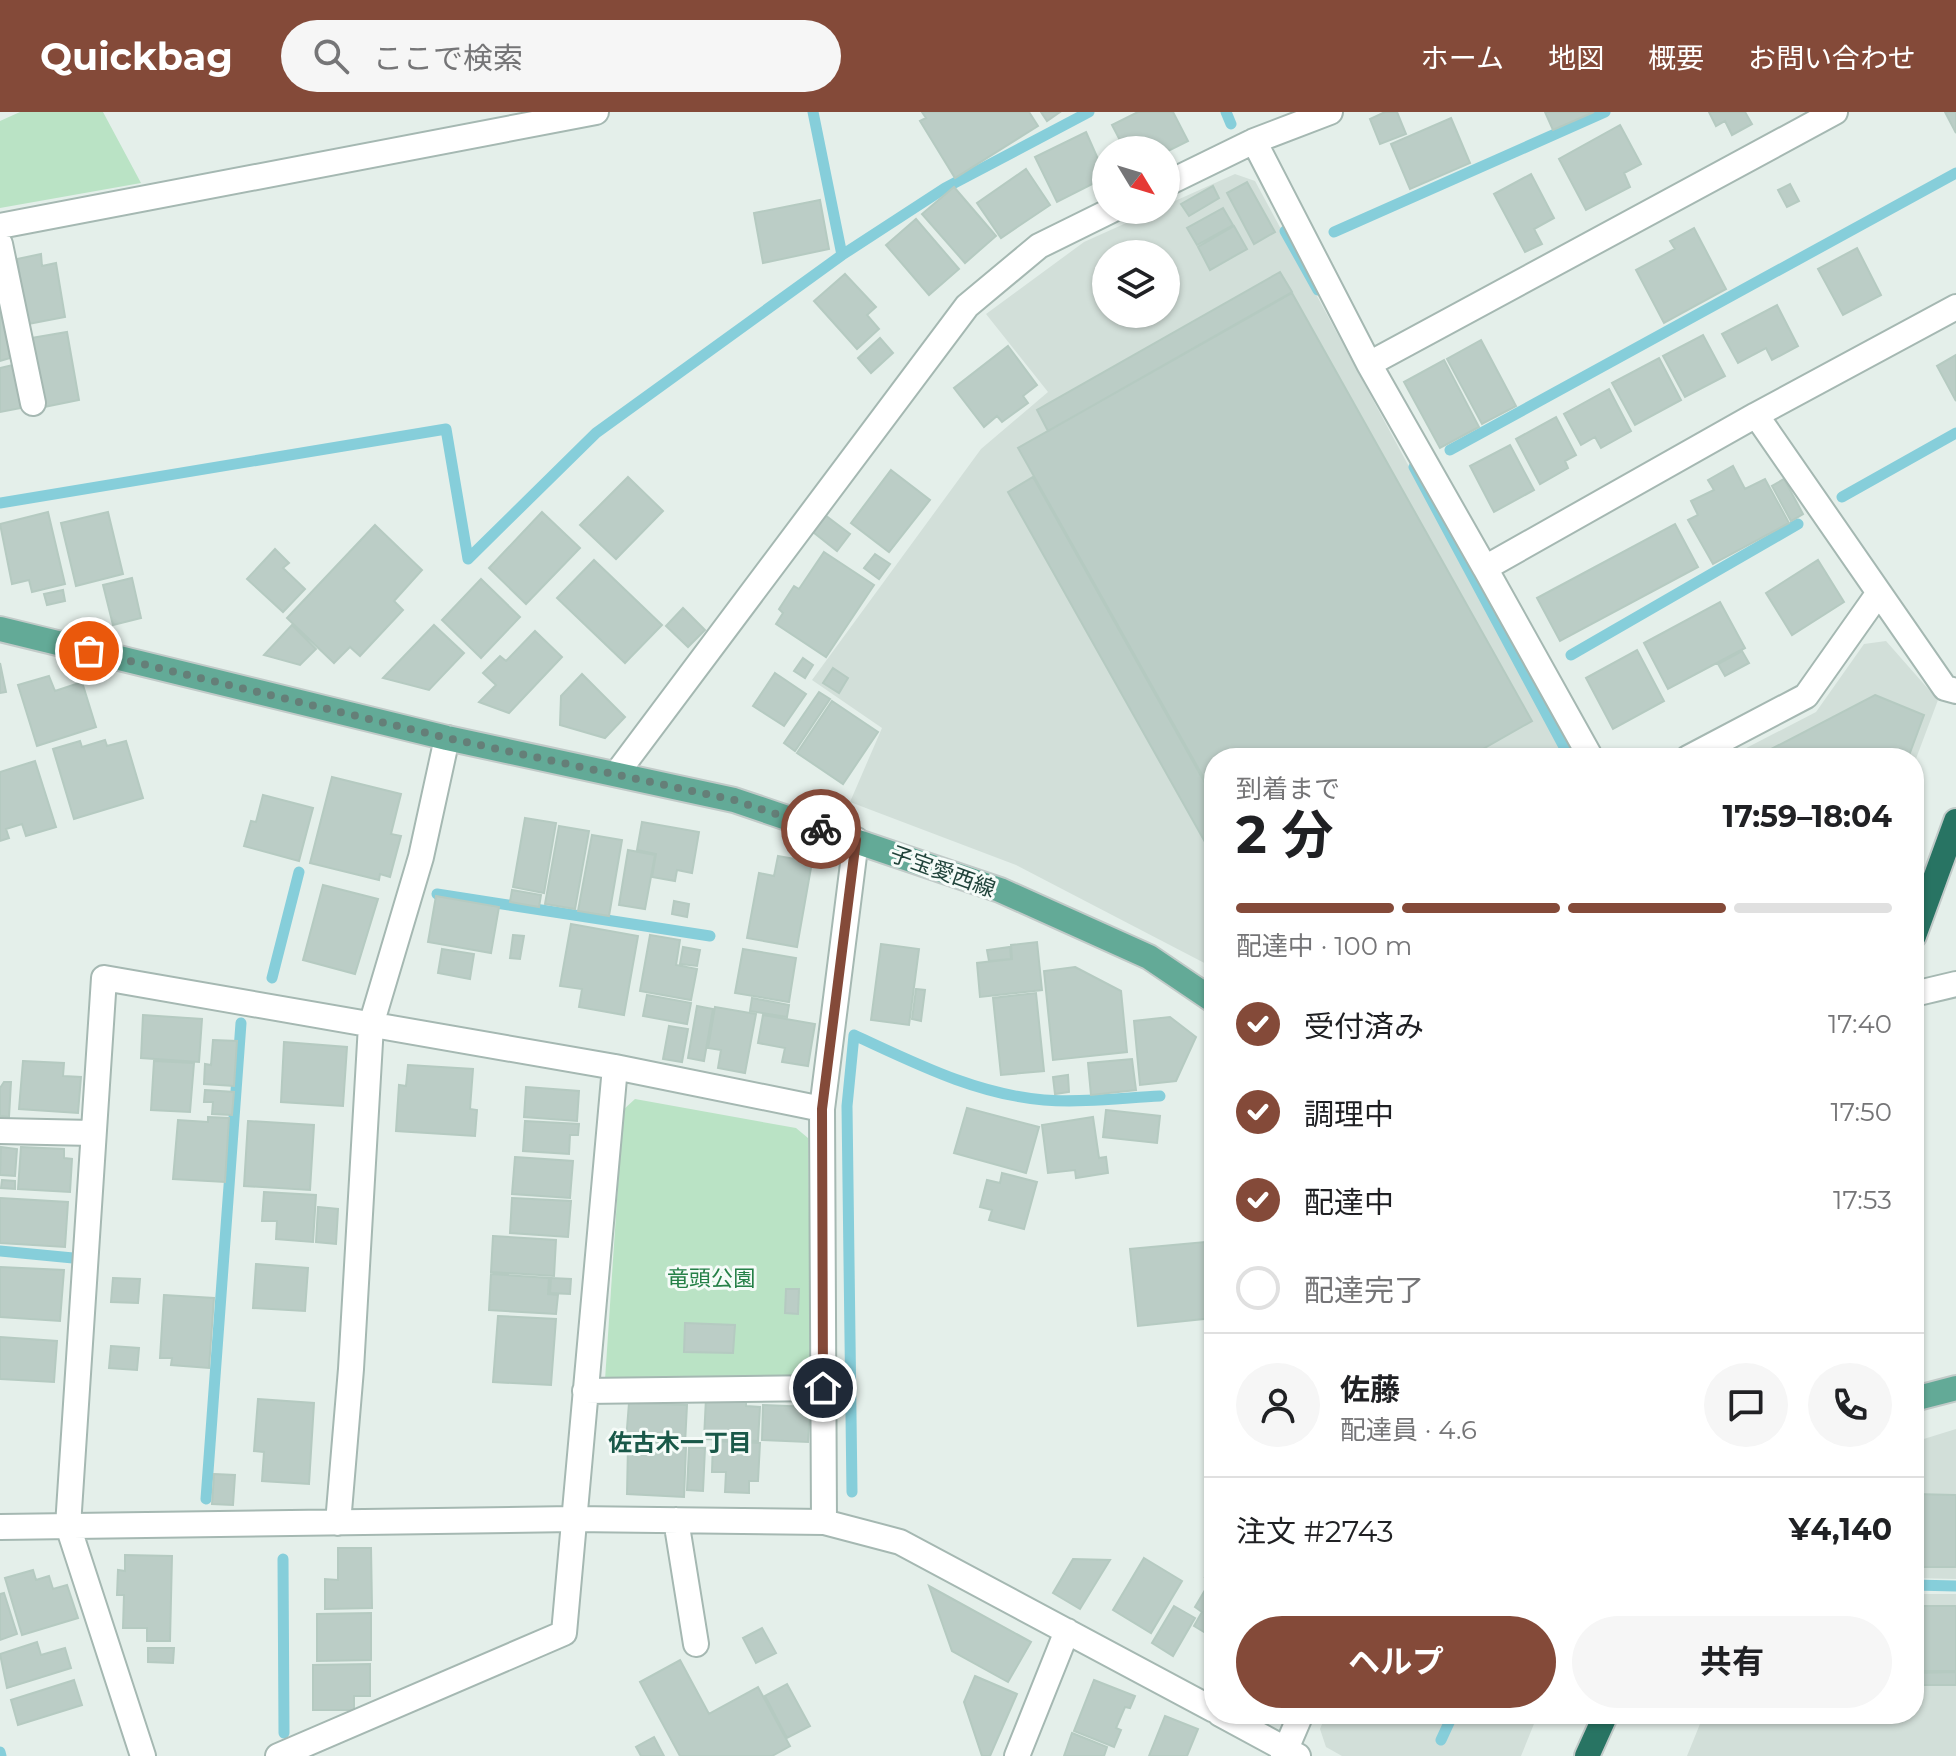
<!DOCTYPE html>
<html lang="ja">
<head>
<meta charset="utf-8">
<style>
	:root { --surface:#fff; --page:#f6f6f6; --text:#202124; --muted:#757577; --line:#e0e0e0; --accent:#844a39 }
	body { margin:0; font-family:Montserrat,"Noto Sans JP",sans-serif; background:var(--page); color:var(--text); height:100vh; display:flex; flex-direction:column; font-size:30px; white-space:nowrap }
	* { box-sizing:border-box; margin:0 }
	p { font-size:26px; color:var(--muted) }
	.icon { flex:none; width:44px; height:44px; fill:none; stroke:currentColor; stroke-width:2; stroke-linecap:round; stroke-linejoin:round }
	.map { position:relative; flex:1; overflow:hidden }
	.drawer { position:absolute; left:1204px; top:636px; width:720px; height:976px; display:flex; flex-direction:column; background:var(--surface); border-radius:32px; box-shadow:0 2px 6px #0004 }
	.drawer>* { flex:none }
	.needle { width:52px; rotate:128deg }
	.tools { position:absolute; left:1092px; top:24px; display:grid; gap:16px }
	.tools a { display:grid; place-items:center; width:88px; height:88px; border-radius:50%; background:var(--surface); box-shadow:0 2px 6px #0004; font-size:40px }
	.pin { position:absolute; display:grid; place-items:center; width:68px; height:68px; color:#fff; margin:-34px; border:4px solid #fff; border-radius:50%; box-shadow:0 2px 8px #0007 }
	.courier { position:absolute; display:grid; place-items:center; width:80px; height:80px; margin:-40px; border:6px solid #844a39; border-radius:50%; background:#fff; color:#222; box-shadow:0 2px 10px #0007 }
	.summary em { font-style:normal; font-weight:700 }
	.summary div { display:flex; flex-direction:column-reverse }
	.summary { display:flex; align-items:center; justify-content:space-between; height:136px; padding:0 32px }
	h1 { font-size:52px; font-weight:700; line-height:60px }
	.bar { display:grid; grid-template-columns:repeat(4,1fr); gap:12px 8px; align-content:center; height:96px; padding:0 32px }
	.bar i { height:10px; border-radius:6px; background:var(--line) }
	.bar .on { background:var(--accent) }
	.bar p { grid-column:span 4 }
	.line { display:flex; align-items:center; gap:20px; padding:0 32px; border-top:2px solid var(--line) }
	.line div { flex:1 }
	.round { display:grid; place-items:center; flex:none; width:84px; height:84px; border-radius:42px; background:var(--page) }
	ol { padding:0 32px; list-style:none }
	li { display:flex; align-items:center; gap:24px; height:88px }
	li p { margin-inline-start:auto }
	li .icon { padding:8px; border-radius:50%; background:var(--accent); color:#fff; stroke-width:4 }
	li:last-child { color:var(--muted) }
	li i { width:44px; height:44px; border:4px solid var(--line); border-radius:50% }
	.action { display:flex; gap:16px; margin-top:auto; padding:16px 32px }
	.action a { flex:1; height:92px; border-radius:48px; background:var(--accent); color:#fff; font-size:32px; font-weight:700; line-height:92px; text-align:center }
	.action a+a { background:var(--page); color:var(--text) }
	header { display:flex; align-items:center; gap:48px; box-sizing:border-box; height:112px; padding:0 40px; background:var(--accent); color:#fff }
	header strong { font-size:38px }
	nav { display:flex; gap:44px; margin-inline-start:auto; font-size:28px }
	.search { width:560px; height:72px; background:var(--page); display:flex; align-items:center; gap:20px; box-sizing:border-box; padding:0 28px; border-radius:44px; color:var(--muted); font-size:30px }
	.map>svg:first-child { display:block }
	.built { fill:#d2dfd9; fill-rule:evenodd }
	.green { fill:#bae3c5 }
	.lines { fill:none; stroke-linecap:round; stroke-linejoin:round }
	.stream { stroke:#86ceda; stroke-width:11 }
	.building { fill:#bbcdc6; stroke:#b5cac1; stroke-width:2 }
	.minor-casing { stroke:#a5b8b2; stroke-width:28 }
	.major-casing { stroke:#c1cac8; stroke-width:28 }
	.highway-casing { stroke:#c1cac8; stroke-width:28 }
	.minor { stroke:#fff; stroke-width:24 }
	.major { stroke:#63aa97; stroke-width:24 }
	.highway { stroke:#287463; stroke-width:24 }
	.done { stroke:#657f78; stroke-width:8; stroke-dasharray:0 14.4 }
	.route { stroke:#844a39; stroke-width:10 }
	.labels { text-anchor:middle; stroke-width:6; stroke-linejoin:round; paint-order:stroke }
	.street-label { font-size:22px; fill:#20433a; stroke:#f5fbf8 }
	.park-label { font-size:22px; fill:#258047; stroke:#f5fbf8 }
	.neighbourhood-label { font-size:24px; font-weight:bold; fill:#195848; stroke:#f5fbf8 }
</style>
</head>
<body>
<header>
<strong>Quickbag</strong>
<div class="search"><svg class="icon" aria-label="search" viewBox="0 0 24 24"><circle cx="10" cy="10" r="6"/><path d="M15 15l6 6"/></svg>ここで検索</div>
<nav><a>ホーム</a><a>地図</a><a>概要</a><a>お問い合わせ</a></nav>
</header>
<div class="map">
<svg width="1956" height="1644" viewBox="0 0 1956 1644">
	<rect width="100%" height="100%" fill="#e4efea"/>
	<path class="built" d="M1235,62l20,7 311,577h-352v210l-198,-103 -166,-63 32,-74 -70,-48 169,-231 67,-57 -62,-78 98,-72 71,-32h11v-5zM1106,142h60v60h-60z
		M1886,529l52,59 -24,64v-6h-187l89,-46 48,-68z
		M1956,1317v150l-42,-1v-136z
		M1914,1482h42v162h-269l17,-42h210z
		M1326,1602h212l-17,42h-179l-16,-9 -6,-18z"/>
	<path class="green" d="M20,0h83l38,71 -141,25v-87z
		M635,987l161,29 12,10 3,237 -206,5 18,-270z"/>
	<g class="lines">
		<path class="stream" d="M813,0l29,143
			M1226,0l5,12
			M1285,119l33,59
			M1334,120l271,-120
			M1450,338l506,-277
			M1414,355l156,291
			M1842,385l114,-64
			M0,391l446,-74 22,130 128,-126 246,-178 103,-67 144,-76
			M1571,543l227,-131
			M437,782l273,42
			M272,866l27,-106
			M0,1139l73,7
			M852,1380l-5,-386 7,-71c61,28 121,59 190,65 37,3 78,-2 116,-4
			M206,1387l35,-476
			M283,1447l1,174
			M1914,1473l42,1
			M1441,1628l12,-26
			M0,1640l1,4"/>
	</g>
	<path class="building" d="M922,0h107l9,14 -83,52 -35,-57 6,-3z
		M1041,0h19l-13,9z
		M1138,0h35l15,29 -22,11 -41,-2 -13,-25z
		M1385,0h12l9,22 -26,10 -10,-25z
		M1545,0h49l-41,18z
		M1709,0h36l7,12 -20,11 -7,-14 -9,5z
		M1945,0h11v21z
		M1451,6l19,45 -60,26 -19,-45z
		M1620,13l21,39 -17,9 6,14 -44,23 -27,-51z
		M1086,20l20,45 -49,25 -22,-45z
		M1026,57l24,36 -49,33 -24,-35z
		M1531,62l23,44 -20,11 8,15 -17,8 -31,-58z
		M1247,70l28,50 -21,12 -27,-51z
		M1790,72l9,17 -12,6 -9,-17z
		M1213,74l6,12 -30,18 -8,-12z
		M954,75l42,49 -31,27 -43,-49z
		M820,88l9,49 -66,14 -9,-50z
		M1223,96l10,17 -36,20 -10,-17z
		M916,107l43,50 -30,26 -43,-50z
		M1234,114l13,23 -37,21 -12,-23z
		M1694,116l32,61 -62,34 -28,-53 39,-21 -5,-8z
		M1857,136l24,47 -38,20 -25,-46z
		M41,142l1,12 14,-3 9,54 -37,7 -11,-65z
		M1280,160l12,20 -244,139 -11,-21z
		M845,162l31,33 -9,8 12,14 -22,20 -43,-48z
		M1292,181l240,428 -65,37h-253v38l-196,-348z
		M0,189l10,57 -10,3z
		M1777,193l21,41 -26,14 -6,-12 -28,15 -16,-29z
		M67,220l12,68 -35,7 -13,-69z
		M1703,223l22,41 -40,21 -22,-41z
		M880,226l13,15 -22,20 -13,-15z
		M1481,228l35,66 -34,18 -35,-65z
		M1008,234l29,39 -14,11 5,7 -26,19 -5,-6 -13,11 -30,-39z
		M1956,243v46l-19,-35z
		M1659,246l22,42 -46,25 -23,-42z
		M1444,248l35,67 -39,21 -36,-66z
		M13,253l8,43 -21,4v-44z
		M1609,277l22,42 -30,17 -6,-11 -14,8 -17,-31z
		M1556,305l20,38 -11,6 3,7 -28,16 -24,-45z
		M1510,333l24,45 -40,22 -24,-46z
		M1733,354l12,23 20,-10 24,44 -76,41 -25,-44 10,-5 -7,-14 23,-11 -6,-10z
		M891,358l39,30 -41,52 -38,-29z
		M628,365l35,34 -47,48 -36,-34z
		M1033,365l181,322v59l-206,-366z
		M1784,367l19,35 -12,7 -19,-35z
		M48,400l17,72 -33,8 -3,-12 -17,4 -12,-60z
		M108,400l15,62 -47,12 -15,-63z
		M542,400l38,36 -54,56 -37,-36z
		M825,403l25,19 -13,17 -24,-19z
		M1675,412l23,43 -138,74 -23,-43z
		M375,413l47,45 -28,31 9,9 -43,46 -10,-9 -16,16 -47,-45z
		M275,437l14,14 -6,5 22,21 -22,23 -36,-33z
		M824,440l50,33 -48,72 -50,-33 7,-11 -4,-4 15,-23 5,3z
		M875,442l15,10 -11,15 -15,-11z
		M594,448l68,65 -37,38 -68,-65z
		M1818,448l26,42 -52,33 -26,-42z
		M132,466l9,40 -28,7 -10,-40z
		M481,467l39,38 -39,41 -39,-38z
		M63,478l2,11 -18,4 -3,-11z
		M1720,490l25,46 -77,41 -24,-46z
		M683,496l22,22 -17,17 -22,-21z
		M292,513l24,24 -16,16 -36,-10z
		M434,513l30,28 -35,37 -46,-12z
		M535,519l27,26 -53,56 -30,-11 17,-17 -13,-12 17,-17 6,5z
		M1637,538l27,51 -51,28 -27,-51z
		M1742,539l7,12 -24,13 -7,-12z
		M803,546l10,7 -8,13 -11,-7z
		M0,551l6,29 -6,1z
		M833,556l15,10 -9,15 -16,-10z
		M775,561l31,21 -22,32 -31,-20z
		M582,562l43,43 -20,21 -45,-13 1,-29z
		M49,564l6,15 27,-9 14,45 -59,19 -19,-61z
		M819,580l11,7 -35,52 -11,-8z
		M1875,583l49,20 -16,43h-154z
		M832,589l46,31 -35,52 -46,-31z
		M105,628l2,6 19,-5 17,57 -69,21 -21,-70 27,-8 2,6z
		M35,649l21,66 -30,9 -4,-12 -16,5 3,9 -9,3v-69z
		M332,665l69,17 -10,40 10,2 -11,41 -10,-3 -1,6 -69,-17z
		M263,683l50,13 -14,53 -55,-15 7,-25 5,1z
		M525,706l31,5 -12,70 -31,-6z
		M642,710l57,10 -7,41 -15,-3 -2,11 -23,-4 4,-23 -19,-4z
		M559,714l30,5 -14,78 -30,-5z
		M592,723l30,5 -13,76 -31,-5z
		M628,738l27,5 -10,54 -26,-4z
		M778,744l34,6 -15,85 -50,-9 12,-65 15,3z
		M323,773l55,14 -23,75 -52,-14z
		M512,778l29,5 -2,12 -29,-5z
		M436,784l63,11 -8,46 -63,-11z
		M674,789l15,3 -2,13 -15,-3z
		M571,812l67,12 -14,79 -45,-8 3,-18 -22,-3z
		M513,823l11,1 -4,23 -10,-1z
		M650,823l30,5 -4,25 21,4 -6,31 -51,-9z
		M1037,830l5,48 -62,7 -3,-34 35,-4 -1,-14z
		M881,832l38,5 -10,76 -38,-5z
		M683,835l17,3 -3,16 -17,-2z
		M1010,835l1,12 -22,2 -2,-11z
		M442,837l32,5 -4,25 -32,-6z
		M743,837l53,9 -7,44 -54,-9z
		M1075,855l46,24 6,61 -74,8 -9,-89z
		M916,877l9,1 -4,31 -9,-2z
		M1036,881l8,78 -43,4 -8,-77z
		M647,883l44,8 -4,21 -44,-8z
		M752,886l37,7 -2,12 -37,-6z
		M697,894l16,3 -9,52 -16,-3z
		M715,895l41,7 -11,59 -27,-5 3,-18 -13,-2z
		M143,903l59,4 -3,43 -58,-4z
		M763,903l52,9 -7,42 -26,-4 3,-14 -27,-5z
		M1170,905l26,20 -20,44 -36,4 -6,-64z
		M669,914l19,3 -6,33 -19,-3z
		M213,928l24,1 -3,45 -30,-2 1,-20 6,1z
		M284,930l63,5 -4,59 -62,-4z
		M1132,947l4,31 -45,5 -3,-32z
		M23,949l41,2 -1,13 18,1 -3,36 -59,-4z
		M154,949l40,2 -4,49 -39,-2z
		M408,953l65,4 -3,40 7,1 -2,26 -79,-5 3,-46 7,1z
		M1068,963l1,17 -14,2 -2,-17z
		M4,970h7l-2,35 -9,-1v-28z
		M526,975l53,4 -2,30 -53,-4z
		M205,978l29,2 -2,23 -20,-1 1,-12h-9z
		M967,996l72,19 -13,46 -72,-20z
		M1106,998l54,6 -3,27 -54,-6z
		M208,1005l21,1 -4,64 -52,-3 5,-59 30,2z
		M1093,1005l6,41 7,-1 2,16 -32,5 -1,-8 -27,3 -6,-48z
		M248,1009l66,4 -4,65 -66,-4z
		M525,1009l54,3 -1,11h-8l-1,19 -46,-3z
		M1,1035l16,2 -2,27 -15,-1z
		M21,1035l43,2v9l8,1 -2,33 -52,-3z
		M515,1045l58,4 -3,37 -58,-4z
		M1002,1061l35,9 -13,47 -35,-9 3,-10 -12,-3 7,-27 13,3z
		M2,1068l13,1v8l-14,-1z
		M264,1080l52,3 -3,47 -37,-3 1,-18h-15z
		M0,1086l68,4 -3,45 -65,-4z
		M512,1086l59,3 -3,36 -58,-4z
		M318,1095l20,2 -2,35 -20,-2z
		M493,1124l63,4 -2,36 -63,-4z
		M1205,1130l8,76 -75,8 -8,-77z
		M256,1152l52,4 -3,43 -52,-3z
		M0,1155l64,3 -4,51 -60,-4z
		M491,1162l58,4 -1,16 10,1 -2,19 -67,-4z
		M113,1166l27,1 -2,24 -27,-1z
		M551,1166l20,1 -1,15 -20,-1z
		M786,1177h13l-1,25 -13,-1z
		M164,1183l50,3 -5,70 -38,-3 1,-7h-12z
		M498,1204l58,3 -5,66 -58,-3z
		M685,1211l50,2 -2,28 -49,-1z
		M0,1225l57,4 -3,41 -54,-3z
		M111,1234l28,2 -2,22 -28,-2z
		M706,1286l40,2v6l14,1 -2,34 -54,-2z
		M258,1287l56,4 -5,81 -47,-3 2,-29 -10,-1z
		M629,1291l58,2 -2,39 -59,-3z
		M763,1293l47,2 -2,35 -46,-2z
		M713,1329l47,2 -2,38h-9v12l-24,-1 1,-20h-14z
		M628,1334l58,2 -2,49 -57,-3z
		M689,1336h16l-2,43 -16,-1z
		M214,1362l21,1 -2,30 -21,-1z
		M1914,1382l42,1v72h-42z
		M338,1436h33l1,60 -47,1v-30l13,1z
		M125,1443l47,1 -2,85h-23v-13h-24l1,-33h-7l1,-25 7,1z
		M1144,1446l38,23 -31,52 -38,-23z
		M1073,1447l37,1 -30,49 -27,-16z
		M1214,1451v75l-20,-12 8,-14 -7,-5 16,-27 -6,-3z
		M33,1458l3,10 13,-4 4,13 14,-4 11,33 -56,17 -17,-57z
		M929,1474l102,56 -23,40 -56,-31z
		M4,1481l13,41 -17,6v-46z
		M1174,1494l21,12 -22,38 -21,-13z
		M1914,1494h42v65h-42z
		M371,1501v47l-54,1v-47z
		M762,1516l14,25 -20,10 -13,-25z
		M37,1530l4,13 24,-7 6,20 -64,20 -7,-34z
		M148,1536h26l-1,15 -25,-1z
		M680,1548l29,54 49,-27 32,59 -18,10h-92l-40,-74z
		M370,1552v32h-16v14h-41v-45z
		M1956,1560v13h-42v-12z
		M975,1564l42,18 -27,62h-8l-18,-54z
		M74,1568l8,25 -64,20 -7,-25z
		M1094,1568l41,16 -5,12 -5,-1 -9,21 5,2 -7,17 -40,-16z
		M787,1572l23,42 -23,12 -22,-42z
		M1165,1604l33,13 -11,27h-38z
		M1072,1621l35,14 -3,9h-40z
		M654,1625l10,19h-23l-5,-9z"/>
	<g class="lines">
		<g class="minor-casing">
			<path id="minor" d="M1835,0l-466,252 116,204 271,-153 189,273 11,3
				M1254,29l115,223
				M1166,72l88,-43 76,-29
				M0,114l596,-114
				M0,132l33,159
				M1756,303l200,-108
				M1485,456l106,190
				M1688,646l118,-62 72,-102
				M617,661l350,-467 72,-60 73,-36
				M1914,882l42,-10
				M0,1019l93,2
				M585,1279l238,-3
				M676,1408l20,124
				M824,1410l-2,-413 34,-269
				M338,1411l13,-154 20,-344 50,-168 26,-119
				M0,1415l573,-8 251,3 76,20 314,168
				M1220,1602l78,42
				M143,1644l-75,-230 36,-548 511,89 207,42
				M278,1644l286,-123 51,-566
				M1017,1644l50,-125
				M1283,1644l18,-42"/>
		</g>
		<g class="major-casing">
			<path id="major" d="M0,517l447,109 287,62 266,90 149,67 65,44
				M1914,1287l42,-11"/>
		</g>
		<g class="highway-casing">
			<path id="highway" d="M1914,824l42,-115
				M1587,1644l19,-42"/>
		</g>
		<use href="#minor" class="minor"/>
		<use href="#major" class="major"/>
		<use href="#highway" class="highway"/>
	</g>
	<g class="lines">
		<path class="done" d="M89,539l358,87 287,62 87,29"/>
		<path class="route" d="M821,717l35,11 -34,269 1,279"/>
	</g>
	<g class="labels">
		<g class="street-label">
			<text transform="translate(943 759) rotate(20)" y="8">子宝愛西線</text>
		</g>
		<g class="park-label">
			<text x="711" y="1174">竜頭公園</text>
		</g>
		<g class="neighbourhood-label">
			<text x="680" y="1339">佐古木一丁目</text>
		</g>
	</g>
</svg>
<div class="tools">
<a><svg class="needle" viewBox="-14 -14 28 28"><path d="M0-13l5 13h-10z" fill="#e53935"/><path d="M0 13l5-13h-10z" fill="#757577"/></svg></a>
<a><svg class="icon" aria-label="layers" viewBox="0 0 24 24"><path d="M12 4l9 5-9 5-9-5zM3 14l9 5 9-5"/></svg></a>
</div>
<div class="pin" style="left:89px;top:539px;background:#ea580c"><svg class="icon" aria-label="bag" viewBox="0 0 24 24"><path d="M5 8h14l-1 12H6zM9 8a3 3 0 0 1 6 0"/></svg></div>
<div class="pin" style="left:823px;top:1276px;background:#1f2937"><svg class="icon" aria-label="home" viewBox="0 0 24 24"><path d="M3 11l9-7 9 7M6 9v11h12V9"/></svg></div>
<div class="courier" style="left:821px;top:717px"><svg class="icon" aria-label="bike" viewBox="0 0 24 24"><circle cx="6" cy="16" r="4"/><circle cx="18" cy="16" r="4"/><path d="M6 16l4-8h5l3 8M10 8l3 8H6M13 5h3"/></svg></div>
<section class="drawer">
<div class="summary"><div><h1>2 分</h1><p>到着まで</p></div><em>17:59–18:04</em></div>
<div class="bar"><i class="on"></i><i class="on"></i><i class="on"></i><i></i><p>配達中 · 100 m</p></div>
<ol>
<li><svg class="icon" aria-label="check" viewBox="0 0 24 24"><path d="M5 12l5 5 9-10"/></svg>受付済み<p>17:40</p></li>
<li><svg class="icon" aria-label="check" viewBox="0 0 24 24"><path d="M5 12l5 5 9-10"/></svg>調理中<p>17:50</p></li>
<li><svg class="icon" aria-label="check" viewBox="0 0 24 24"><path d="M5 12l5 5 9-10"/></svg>配達中<p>17:53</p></li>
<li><i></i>配達完了</li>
</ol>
<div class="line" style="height:144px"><a class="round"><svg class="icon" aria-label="person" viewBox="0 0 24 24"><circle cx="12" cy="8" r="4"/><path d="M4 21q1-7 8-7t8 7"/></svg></a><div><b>佐藤</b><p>配達員 · 4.6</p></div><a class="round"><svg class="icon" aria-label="chat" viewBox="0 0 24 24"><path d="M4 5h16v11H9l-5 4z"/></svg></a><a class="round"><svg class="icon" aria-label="phone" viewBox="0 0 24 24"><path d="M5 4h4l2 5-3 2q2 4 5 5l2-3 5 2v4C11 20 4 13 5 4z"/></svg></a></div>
<div class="line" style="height:104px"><div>注文 #2743</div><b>¥4,140</b></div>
<div class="action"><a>ヘルプ</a><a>共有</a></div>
</section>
</div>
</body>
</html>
